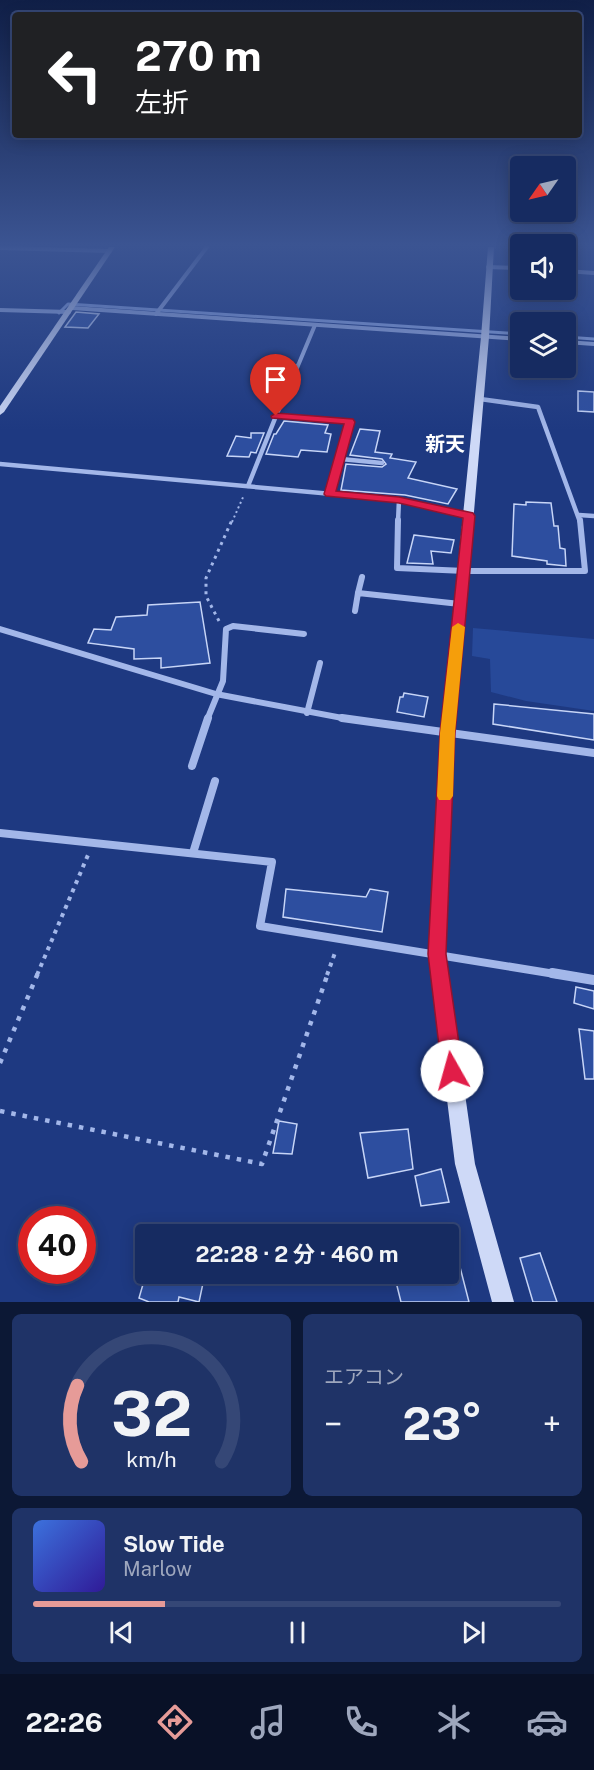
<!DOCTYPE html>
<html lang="ja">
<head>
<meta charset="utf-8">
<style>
	:root { --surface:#162b61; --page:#1f3367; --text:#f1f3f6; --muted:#9ea7bd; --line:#354776; --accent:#e69b98 }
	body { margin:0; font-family:"Public Sans","Noto Sans JP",sans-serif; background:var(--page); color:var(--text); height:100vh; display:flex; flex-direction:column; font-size:22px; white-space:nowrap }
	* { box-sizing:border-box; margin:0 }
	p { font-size:20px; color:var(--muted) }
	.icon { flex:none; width:33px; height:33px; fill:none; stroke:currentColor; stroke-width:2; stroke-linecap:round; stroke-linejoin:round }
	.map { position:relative; height:1302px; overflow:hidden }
	.side { display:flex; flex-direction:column; gap:12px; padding:12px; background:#0c1835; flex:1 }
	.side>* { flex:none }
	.top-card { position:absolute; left:12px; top:12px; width:570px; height:126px; border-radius:6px; box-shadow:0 3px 15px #0003,0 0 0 2px var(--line); background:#202124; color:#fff; overflow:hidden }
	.needle { width:39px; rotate:236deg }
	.tools { position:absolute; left:510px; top:156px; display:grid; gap:12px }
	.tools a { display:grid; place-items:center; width:66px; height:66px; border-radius:6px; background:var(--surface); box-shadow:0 3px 15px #0003,0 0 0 2px var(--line); font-size:30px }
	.speed { position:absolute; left:18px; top:1206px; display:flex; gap:12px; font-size:30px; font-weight:700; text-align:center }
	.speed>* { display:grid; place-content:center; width:78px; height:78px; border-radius:50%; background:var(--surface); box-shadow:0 3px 15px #0003,0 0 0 2px var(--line); line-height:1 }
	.speed .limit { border:9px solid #d22; background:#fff; color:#111 }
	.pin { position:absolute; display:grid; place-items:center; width:51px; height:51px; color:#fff; margin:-62px -26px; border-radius:50% 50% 50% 0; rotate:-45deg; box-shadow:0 0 6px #0007 }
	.pin .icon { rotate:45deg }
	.me { position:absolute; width:66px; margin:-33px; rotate:353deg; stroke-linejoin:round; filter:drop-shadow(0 0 4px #0008) }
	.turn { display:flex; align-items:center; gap:21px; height:126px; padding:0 24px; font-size:27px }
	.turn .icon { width:78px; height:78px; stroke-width:2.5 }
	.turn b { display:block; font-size:42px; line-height:51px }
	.big { font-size:45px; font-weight:700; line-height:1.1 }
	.side .widget { flex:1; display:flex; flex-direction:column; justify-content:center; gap:9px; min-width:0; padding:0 21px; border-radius:9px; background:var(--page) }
	.side .dial { align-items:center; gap:0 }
	.dial svg { height:156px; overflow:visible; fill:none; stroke:var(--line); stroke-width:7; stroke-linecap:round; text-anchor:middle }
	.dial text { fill:var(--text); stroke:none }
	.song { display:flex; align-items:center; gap:18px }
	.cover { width:72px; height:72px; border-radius:9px; background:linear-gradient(135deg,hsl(220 70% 55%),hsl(250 70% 35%)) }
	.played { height:6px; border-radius:3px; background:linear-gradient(90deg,var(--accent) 25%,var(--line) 25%) }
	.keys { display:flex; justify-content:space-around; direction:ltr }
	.heat { display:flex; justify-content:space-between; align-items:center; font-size:33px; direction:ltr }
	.side .tiles { flex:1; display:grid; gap:12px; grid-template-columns:1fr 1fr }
	.widget:last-child { grid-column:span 2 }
	.trip { position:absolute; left:135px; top:1224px; width:324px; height:60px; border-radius:6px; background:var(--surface); box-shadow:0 3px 15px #0003,0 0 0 2px var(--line); font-weight:700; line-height:60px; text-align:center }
	.menu { display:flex; height:96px; justify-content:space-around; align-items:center; background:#091127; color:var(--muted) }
	.menu .icon { width:42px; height:42px }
	.menu .selected { color:var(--accent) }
	.menu b { font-size:27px; color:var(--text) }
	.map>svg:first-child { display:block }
</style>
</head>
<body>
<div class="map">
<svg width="594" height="1302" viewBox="0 0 594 1302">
	<rect width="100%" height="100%" fill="#1e3981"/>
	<polygon fill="#274999" points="473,628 594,639 594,711 526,701 491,692 490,659 472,656"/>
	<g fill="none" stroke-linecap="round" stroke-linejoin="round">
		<g stroke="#96b0eb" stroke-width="3">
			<polyline points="59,313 68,304 520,334"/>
			<polyline points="566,337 594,339"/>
		</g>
	</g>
	<g fill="#2d4e9f" stroke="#c7d5f7" stroke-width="1.5">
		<polygon points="76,312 99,314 88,328 65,327"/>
		<polygon points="578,391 594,392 594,412 578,411"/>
		<polygon points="284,421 328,425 325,433 331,434 327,452 301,450 298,457 266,454 274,434 276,434"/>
		<polygon points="360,429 380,431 375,452 392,454 390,458 416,462 408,478 457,489 448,504 405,495 341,490 346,464 382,467 386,464 382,459 350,455"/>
		<polygon points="251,433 264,433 256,453 251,452 249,457 227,456 236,436 251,438"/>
		<polygon points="526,502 551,503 554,526 558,526 560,548 565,549 566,566 547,564 547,561 512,556 514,504 526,505"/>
		<polygon points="414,535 454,540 451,553 431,551 433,564 407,563"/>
		<polygon points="200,602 210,663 161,668 161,658 134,659 134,649 88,643 94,629 111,630 116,617 147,615 148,605"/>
		<polygon points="404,693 428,697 424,717 397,712 400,697 403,697"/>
		<polygon points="494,704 594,714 594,740 493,724"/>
		<polygon points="286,889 366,897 370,889 388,892 382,932 283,917"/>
		<polygon points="576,987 594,991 594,1009 574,1003"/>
		<polygon points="579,1029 594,1031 594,1079 585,1079"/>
		<polygon points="279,1121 297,1124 292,1154 273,1153"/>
		<polygon points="408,1129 413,1169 368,1178 360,1133"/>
		<polygon points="441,1169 449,1202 421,1206 415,1176"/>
		<polygon points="448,1240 453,1240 469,1302 401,1302 394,1274 448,1274"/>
		<polygon points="540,1253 557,1302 533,1302 520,1258"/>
		<polygon points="146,1274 205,1274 199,1302 179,1297 178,1302 149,1302 139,1298"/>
	</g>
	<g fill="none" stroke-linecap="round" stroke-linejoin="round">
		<polyline stroke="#a3b7e9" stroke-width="2" stroke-dasharray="2 3" stroke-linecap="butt" points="232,522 244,495"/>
		<polyline stroke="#a3b7e9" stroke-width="3" stroke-dasharray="3 4.5" stroke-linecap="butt" points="219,621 206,596 206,578 232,520"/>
		<g stroke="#a3b7e9" stroke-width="4" stroke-dasharray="4 5" stroke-linecap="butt">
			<polyline points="37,975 88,855"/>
			<polyline points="327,975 336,950"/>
		</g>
		<g stroke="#a3b7e9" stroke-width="4.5" stroke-dasharray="4.5 7" stroke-linecap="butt">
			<polyline points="0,1063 38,973"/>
			<polyline points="0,1111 262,1164 328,973"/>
		</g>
		<g stroke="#a3b7e9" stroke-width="4">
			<polyline points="0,248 110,251"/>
			<polyline points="488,267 520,268"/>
			<polyline points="566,271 594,273"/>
			<polyline points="72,308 520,339"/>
			<polyline points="0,310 69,312"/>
			<polyline points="156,314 207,247"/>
			<polyline points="566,342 594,344"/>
			<polyline points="297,368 315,325"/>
		</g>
		<g stroke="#a3b7e9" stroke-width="4.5">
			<polyline points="480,399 538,407 580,522"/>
			<polyline points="276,416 297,366"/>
			<polyline points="341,459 382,463"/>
			<polyline points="0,464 399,500 398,522"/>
			<polyline points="248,486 276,416 350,422 330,494"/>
			<polyline points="399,500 469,516"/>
			<polyline points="579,515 594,516"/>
		</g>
		<g stroke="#a3b7e9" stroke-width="6">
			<polyline points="398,520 397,568 465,571 585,571 580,520"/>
			<polyline points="358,593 362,577"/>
			<polyline points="355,611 358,593 460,604"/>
			<polyline points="0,629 216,694 353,720"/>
			<polyline points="307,713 320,663"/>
			<polyline points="207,720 223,681 226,629 233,626 304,634"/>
		</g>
		<g stroke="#a3b7e9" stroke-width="8">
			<polyline points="342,718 594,753"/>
			<polyline points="192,766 208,718"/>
			<polyline points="0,833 272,862 260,926 561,975"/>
			<polyline points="193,853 215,781"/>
		</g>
		<polyline stroke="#a3b7e9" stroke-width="10" points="552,973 594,980"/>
		<g fill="#ced9f7" fill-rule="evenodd">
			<polygon points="109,247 115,247 4,412 0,415 0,406"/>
			<polygon points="488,247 494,247 489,337 455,733 445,954 475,1164 514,1302 492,1302 455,1164 429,954 441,733 481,337"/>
		</g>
	</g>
	<linearGradient id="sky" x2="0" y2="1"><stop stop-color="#101f47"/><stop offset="0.57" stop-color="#3b5492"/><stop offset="1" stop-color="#3b5492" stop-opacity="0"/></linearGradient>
	<rect width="594" height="430" fill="url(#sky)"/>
	<polygon fill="#e11d48" stroke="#92132f" stroke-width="1.5" points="276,413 353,419 355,422 336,491 399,497 473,513 475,516 455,733 446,954 463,1071 460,1078 452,1081 445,1078 442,1071 428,954 440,733 463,518 399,503 326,496 324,494 344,424 272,418 271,416"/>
	<polygon fill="#f59e0b" points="458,623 465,627 455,733 453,796 450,800 439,800 437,796 440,733 452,627"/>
	<g text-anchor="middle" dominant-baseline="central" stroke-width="6" stroke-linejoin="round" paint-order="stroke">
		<g font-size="20" font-weight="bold" fill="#fff" stroke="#1e3981">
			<text x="445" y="444">新天</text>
		</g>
	</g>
</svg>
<div class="tools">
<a><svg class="needle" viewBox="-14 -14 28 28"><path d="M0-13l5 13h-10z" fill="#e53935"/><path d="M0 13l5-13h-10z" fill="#9ea7bd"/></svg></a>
<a><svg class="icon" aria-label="sound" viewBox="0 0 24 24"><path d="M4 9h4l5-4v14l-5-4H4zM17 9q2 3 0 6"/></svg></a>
<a><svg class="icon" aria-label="layers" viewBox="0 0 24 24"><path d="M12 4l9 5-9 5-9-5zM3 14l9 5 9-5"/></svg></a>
</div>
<div class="speed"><div class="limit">40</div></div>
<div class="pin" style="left:276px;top:416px;background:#d93025"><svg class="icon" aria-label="arrive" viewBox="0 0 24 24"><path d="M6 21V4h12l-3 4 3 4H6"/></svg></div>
<svg class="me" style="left:452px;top:1071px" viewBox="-20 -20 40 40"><circle r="19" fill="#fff"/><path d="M0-13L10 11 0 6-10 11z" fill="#e11d48"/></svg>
<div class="trip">22:28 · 2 分 · 460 m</div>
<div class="top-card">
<div class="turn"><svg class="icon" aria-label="left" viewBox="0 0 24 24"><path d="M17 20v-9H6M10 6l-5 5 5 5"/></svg><div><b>270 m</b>左折</div></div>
</div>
</div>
<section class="side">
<div class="tiles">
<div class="widget dial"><svg viewBox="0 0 100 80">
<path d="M14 69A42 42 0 1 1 86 69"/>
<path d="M14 69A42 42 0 0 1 12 30" stroke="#e69b98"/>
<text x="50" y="56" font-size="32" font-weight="700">32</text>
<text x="50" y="72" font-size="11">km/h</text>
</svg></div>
<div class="widget"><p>エアコン</p>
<div class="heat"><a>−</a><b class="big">23°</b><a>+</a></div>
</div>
<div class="widget">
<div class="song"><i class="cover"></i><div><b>Slow Tide</b><p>Marlow</p></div></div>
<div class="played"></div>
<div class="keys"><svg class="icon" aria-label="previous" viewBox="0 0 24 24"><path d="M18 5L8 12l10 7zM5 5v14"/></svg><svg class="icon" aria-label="pause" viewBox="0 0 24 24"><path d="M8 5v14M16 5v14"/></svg><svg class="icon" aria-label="next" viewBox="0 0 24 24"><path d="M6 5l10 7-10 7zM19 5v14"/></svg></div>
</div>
</div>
</section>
<nav class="menu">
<b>22:26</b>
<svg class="icon selected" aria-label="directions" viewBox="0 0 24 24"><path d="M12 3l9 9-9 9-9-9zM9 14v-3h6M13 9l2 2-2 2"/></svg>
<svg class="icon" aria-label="music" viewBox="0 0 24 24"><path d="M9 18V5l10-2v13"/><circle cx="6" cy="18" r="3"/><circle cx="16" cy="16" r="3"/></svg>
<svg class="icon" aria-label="phone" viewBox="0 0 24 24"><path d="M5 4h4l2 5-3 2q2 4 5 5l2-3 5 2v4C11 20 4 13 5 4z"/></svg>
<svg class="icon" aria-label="climate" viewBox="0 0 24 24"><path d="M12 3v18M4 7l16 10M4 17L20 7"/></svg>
<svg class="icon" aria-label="car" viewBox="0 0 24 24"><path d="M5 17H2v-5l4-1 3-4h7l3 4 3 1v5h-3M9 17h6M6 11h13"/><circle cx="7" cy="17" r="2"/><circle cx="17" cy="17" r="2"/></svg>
</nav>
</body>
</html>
